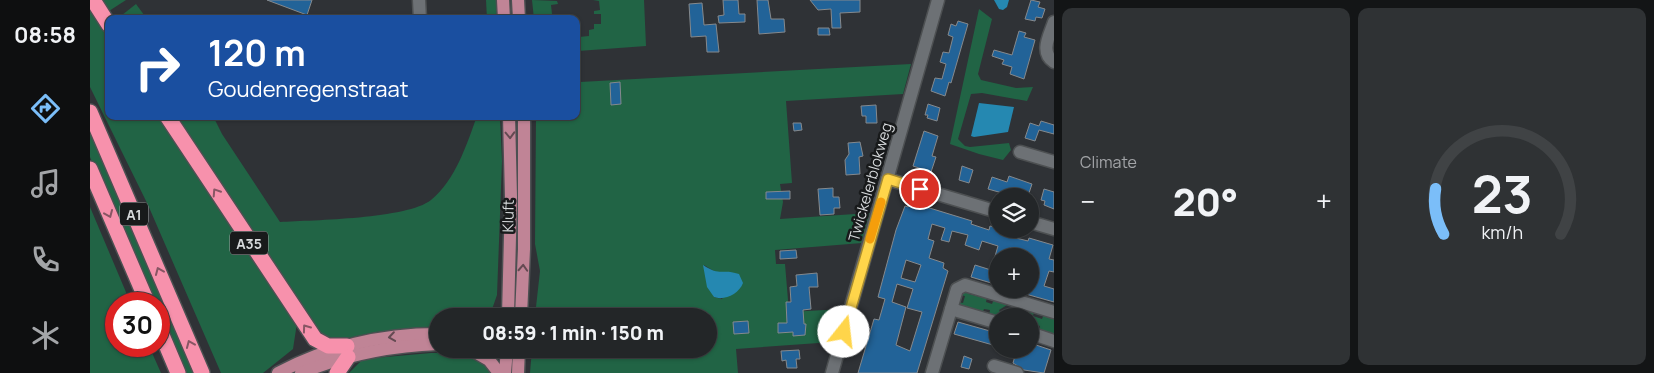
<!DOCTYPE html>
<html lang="en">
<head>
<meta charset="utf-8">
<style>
	:root { --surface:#232628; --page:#2f3234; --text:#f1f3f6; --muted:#a3a5a8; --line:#404345; --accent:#7bbef9 }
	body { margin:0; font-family:Manrope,sans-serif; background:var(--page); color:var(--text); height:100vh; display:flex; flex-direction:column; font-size:19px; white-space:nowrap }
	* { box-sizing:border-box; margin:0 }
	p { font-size:16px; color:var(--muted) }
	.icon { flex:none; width:28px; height:28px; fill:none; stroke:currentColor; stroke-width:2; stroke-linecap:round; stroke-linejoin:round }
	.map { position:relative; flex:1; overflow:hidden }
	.panel { display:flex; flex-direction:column; gap:8px; padding:8px; background:#131516; width:600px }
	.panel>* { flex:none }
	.hud { position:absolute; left:15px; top:15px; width:475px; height:105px; border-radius:10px; box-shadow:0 1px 4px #0004,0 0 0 1px var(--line); background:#1a4fa0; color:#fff; overflow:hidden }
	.fabs { position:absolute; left:899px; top:188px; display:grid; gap:10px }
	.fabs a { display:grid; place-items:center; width:50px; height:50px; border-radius:50%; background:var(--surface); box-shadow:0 1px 4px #0004,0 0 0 1px var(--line); font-size:25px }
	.speed { position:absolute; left:15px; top:292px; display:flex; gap:10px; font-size:25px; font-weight:700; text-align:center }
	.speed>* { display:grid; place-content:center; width:65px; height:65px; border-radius:50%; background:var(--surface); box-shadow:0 1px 4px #0004,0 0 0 1px var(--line); line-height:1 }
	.speed .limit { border:8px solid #d22; background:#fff; color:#111 }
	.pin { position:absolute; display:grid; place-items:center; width:42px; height:42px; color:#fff; margin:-21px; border:2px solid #fff; border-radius:50%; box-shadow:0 1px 5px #0007 }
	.me { position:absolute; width:55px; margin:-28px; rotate:16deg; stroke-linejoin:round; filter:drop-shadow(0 0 4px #0008) }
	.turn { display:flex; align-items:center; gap:18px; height:105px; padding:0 20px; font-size:22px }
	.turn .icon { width:65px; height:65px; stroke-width:2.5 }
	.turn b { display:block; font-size:35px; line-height:42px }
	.big { font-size:38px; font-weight:800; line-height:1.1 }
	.panel .tile { flex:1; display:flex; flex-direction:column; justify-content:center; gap:8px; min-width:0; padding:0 18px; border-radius:10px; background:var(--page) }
	.panel .dial { align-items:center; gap:0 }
	.dial svg { height:130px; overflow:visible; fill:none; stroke:var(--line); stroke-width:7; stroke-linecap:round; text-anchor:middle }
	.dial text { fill:var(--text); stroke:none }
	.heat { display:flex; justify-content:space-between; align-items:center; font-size:28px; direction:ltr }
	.panel .tiles { flex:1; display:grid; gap:8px; grid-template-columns:repeat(2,1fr) }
	.trip { position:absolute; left:339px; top:308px; width:288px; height:50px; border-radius:25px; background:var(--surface); box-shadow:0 1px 4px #0004,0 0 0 1px var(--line); font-weight:800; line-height:50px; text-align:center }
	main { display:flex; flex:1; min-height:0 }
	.menu { display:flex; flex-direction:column; width:90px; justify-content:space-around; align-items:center; background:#0e0f10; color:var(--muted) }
	.menu .icon { width:35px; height:35px }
	.menu .active { color:var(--accent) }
	.menu b { font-size:22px; color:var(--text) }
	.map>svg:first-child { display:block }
</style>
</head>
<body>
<main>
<nav class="menu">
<b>08:58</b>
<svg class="icon active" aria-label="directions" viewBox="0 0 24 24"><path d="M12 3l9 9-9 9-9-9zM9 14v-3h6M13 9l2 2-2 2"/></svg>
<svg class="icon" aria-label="music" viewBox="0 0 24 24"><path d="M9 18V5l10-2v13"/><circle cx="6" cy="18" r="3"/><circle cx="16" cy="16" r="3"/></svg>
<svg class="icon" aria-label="phone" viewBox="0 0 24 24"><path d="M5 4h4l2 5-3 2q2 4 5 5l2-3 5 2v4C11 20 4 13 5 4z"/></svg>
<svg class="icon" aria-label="climate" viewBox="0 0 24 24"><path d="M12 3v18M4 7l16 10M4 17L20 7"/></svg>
</nav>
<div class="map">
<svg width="964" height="373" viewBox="0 0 964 373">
	<rect width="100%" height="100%" fill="#2f3236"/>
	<g fill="#216445" fill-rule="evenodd">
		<polygon points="11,0 36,0 19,11"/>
		<polygon points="396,0 406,0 407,19 397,19"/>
		<polygon points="442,0 467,1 468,4 461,5 462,14 468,14 469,18 444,19"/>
		<path d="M503 0H554L556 46 488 51 490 82 821 64 813 94 696 101 702 183 690 184 693 202 690 219 780 213 772 243 685 250 686 264H695L699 312 753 309 743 342 646 349 648 373H440L442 349H618V316H445L450 271 445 244 446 116H486V31L488 30 489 37 499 36V30L504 29V24H511V14H504V11L510 10 509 1ZM614 265 627 273H644L632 299 624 297Z"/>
		<polygon points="46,4 57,19 27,19"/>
		<polygon points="0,5 19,35 19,116 72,116 207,323 203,349 173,373 131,373 58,205 0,87"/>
		<polygon points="889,9 902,19 888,74 891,80 926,88 943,87 937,101 892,93 881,94 868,139 875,146 880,147 919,143 921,150 913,160 889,154 860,144"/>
		<path d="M87 116H123L132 134 190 222C224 220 317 219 341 200 365 181 377 144 387 116H410L412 161 407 295 400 315 348 316 347 326 286 332 253 339 239 340 228 332Z"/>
		<polygon points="0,131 105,373 91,373 69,319 69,304 62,304 0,157"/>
		<polygon points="0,207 41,304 26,304 26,346 59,346 71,373 0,373"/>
		<polygon points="877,289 879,294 890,297 894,294 897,297 896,302 902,304 904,299 908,298 910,303 917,305 909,310 912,316 902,318 899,316 900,310 894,309 892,314 888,314 886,310 876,307 871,309 867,302 873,303 875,296 870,295"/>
		<polygon points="934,308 944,311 943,316 952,319 954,314 957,314 960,318 964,319 964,334 956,331 952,333 949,331 950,326 941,323 940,325 940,316"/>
		<polygon points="341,353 377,353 388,356 404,373 259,373 273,359"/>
	</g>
	<g fill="#2588b1">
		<polygon points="904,0 919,0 917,7 913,10 909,9"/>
		<polygon points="889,103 924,107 918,132 884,137 881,136"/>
		<path d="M613 265C631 277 632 268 649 274L653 283C649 294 634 301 624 297L617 287Z"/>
	</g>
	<g fill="#226398" stroke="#85898d" fill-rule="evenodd">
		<polygon points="177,0 222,0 217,15"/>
		<polygon points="633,0 648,0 649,14 655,14 655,22 629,23 628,16 634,15"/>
		<polygon points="667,0 678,0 681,19 694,19 695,32 669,34"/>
		<polygon points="720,0 770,0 770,12 750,13 751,28 742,28 741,9 728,10"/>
		<polygon points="941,0 950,2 948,7 955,9 952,18 946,17 945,21 935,19"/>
		<polygon points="612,3 614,25 626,24 629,52 617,52 616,36 601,37 599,4"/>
		<polygon points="868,21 878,24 861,83 859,82 855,96 841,91 845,78 852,79 856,64 850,62 853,52 859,53 863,37 858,35 861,24 866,26"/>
		<polygon points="728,28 739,28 740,35 728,35"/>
		<polygon points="929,31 936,33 934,37 945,40 934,79 920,74 922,67 912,64 914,60 902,56 904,50 922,55"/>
		<polygon points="530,82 531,104 521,105 520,83"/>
		<polygon points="838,104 850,108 847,121 837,118 838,115 835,115"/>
		<polygon points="786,105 787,123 776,123 776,116 772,116 771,106"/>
		<polygon points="951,121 964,125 964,134 949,130 945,141 935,138 940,123 949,126"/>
		<polygon points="703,123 711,123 712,130 704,131"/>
		<polygon points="834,131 848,136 842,156 846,157 841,172 823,166"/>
		<polygon points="770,142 773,156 769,157 770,174 756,175 755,160 759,154 758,143"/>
		<polygon points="872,166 883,170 879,183 869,180"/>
		<polygon points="919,176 942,184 938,196 923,196 898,189 902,177 917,182"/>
		<polygon points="743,188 743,197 749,197 750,208 744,208 744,214 730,215 728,189"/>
		<polygon points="954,189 964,192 964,209 954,205 955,201 951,200"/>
		<polygon points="700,191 700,199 676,199 676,192"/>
		<path d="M820 202 882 221 881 224 899 230 900 226 927 234 926 238 938 241 939 238 963 245 959 259 964 260V272L959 271 954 286 964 289V302L925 291V289H940V256H934L936 252 920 248 917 256H908V285L881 277 885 265 901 270 908 246 892 241 889 250 875 245 878 235 862 231 859 242 851 240 855 228 842 224 838 239 844 241 839 258 854 263 853 268 858 271 827 373H768L784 319 789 320 795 299 788 297 806 230 815 206 818 207ZM816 260 831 265 825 282 811 278ZM807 284 823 289 817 308 832 312 820 351 806 345 816 307 802 302Z"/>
		<polygon points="706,250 707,258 690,259 690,251"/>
		<polygon points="727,273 728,287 719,287 721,309 713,310 714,324 716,324 715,335 703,336 703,332 688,333 688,323 697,323 696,302 701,302 700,287 707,286 706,275"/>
		<polygon points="658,321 659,333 644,334 643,322"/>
		<polygon points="868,322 907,333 903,345 864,334"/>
		<polygon points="940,343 961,350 954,373 934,370 923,363 927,349 940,349"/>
		<polygon points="709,350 710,359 706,359 707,368 697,368 696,360 692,361 691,351"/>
		<polygon points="874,356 882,359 879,369 871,367"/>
	</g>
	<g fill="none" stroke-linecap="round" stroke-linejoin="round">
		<defs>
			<g id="minor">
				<polyline points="329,0 330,19"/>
				<path d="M964 22C960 35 949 52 964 62"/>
				<polyline points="930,152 964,162"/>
				<polyline points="797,179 908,212"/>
				<polyline points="940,222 964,229"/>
				<polyline points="861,309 908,323"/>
				<polyline points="940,333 964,341"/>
				<polyline points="904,366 927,373"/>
				<polyline points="742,373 848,0"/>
				<polyline points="842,373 867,289 875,285 964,312"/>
			</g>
			<g id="major">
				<polyline points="413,0 414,19"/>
				<polyline points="428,0 429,19"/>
				<polyline points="418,316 421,197 419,116"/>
				<polyline points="431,316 434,249 434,116"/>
				<polyline points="380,349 399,360 409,373"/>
				<path d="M188 373C237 347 292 334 348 334"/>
				<path d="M211 373C254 355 300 346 348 344"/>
				<polyline points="415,373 417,349"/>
				<polyline points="428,373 429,349"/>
			</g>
			<g id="highway">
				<polyline points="3,0 19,25"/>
				<polyline points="0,112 112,373"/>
				<polyline points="77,116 225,339 238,346 257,346"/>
				<polyline points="0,169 58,304"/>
				<polyline points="69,328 88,373"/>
				<polyline points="247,373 258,357"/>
			</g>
		</defs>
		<use href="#minor" stroke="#4d5052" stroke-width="15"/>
		<use href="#major" stroke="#4d5052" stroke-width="15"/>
		<use href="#highway" stroke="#4d5052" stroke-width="18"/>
		<use href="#minor" stroke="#6d7175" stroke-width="12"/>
		<use href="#major" stroke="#c08496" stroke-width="12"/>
		<use href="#highway" stroke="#f791ac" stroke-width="15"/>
	</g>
	<defs><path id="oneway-chevron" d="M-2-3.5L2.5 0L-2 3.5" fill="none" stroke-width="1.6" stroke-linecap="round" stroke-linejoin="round" transform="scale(1.25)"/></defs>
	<g stroke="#644a52">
		<use href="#oneway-chevron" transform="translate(420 135) rotate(88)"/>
		<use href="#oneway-chevron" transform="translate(433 268) rotate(-87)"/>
		<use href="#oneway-chevron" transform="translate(302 337) rotate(172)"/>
	</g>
	<g stroke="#885664">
		<use href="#oneway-chevron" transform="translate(126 192) rotate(-123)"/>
		<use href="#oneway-chevron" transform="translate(19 214) rotate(67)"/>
		<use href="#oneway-chevron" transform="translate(69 271) rotate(-113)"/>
		<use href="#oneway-chevron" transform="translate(216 328) rotate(-126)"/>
		<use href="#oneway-chevron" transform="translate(100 344) rotate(-113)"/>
	</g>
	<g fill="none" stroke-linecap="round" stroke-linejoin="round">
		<defs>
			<polyline id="route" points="754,332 798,179 830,189"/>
		</defs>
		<use href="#route" stroke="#a68a30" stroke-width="12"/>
		<use href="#route" stroke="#ffd54a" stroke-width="9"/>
		<polyline stroke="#f59e0b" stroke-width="9" points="780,239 791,202"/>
	</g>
	<g text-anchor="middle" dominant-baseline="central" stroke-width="5" stroke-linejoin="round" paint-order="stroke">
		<g fill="#181a1b" stroke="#9ea0a2" stroke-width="1">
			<rect x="30" y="202.5" width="28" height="23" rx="4"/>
			<rect x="140" y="231.5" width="38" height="23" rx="4"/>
		</g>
		<g font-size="14" font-weight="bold" fill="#d7dadc">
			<text x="44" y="214">A1</text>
			<text x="159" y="243">A35</text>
		</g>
		<g font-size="15" fill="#d7dadc" stroke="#181a1b">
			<text transform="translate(780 182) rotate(-74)">Twickelerblokweg</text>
			<text transform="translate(418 216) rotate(-89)">Kluft</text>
		</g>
	</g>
</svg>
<div class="fabs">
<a><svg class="icon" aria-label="layers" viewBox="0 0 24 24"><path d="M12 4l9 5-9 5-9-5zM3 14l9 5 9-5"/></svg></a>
<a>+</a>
<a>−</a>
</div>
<div class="speed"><div class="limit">30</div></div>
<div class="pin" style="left:830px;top:189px;background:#d93025"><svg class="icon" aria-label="arrive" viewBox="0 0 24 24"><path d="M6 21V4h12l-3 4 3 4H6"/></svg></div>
<svg class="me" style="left:754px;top:332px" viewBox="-20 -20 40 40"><circle r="19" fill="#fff"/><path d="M0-13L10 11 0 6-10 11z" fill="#ffd54a"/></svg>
<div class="trip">08:59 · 1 min · 150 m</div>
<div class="hud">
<div class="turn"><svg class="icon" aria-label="right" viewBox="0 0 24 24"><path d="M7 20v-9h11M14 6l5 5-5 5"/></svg><div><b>120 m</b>Goudenregenstraat</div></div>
</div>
</div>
<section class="panel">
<div class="tiles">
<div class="tile"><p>Climate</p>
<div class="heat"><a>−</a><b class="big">20°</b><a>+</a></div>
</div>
<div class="tile dial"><svg viewBox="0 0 100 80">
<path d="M14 69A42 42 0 1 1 86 69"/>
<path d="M14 69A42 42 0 0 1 9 41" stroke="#7bbef9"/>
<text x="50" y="56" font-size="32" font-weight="700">23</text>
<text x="50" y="72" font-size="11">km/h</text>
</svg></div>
</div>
</section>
</main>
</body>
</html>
